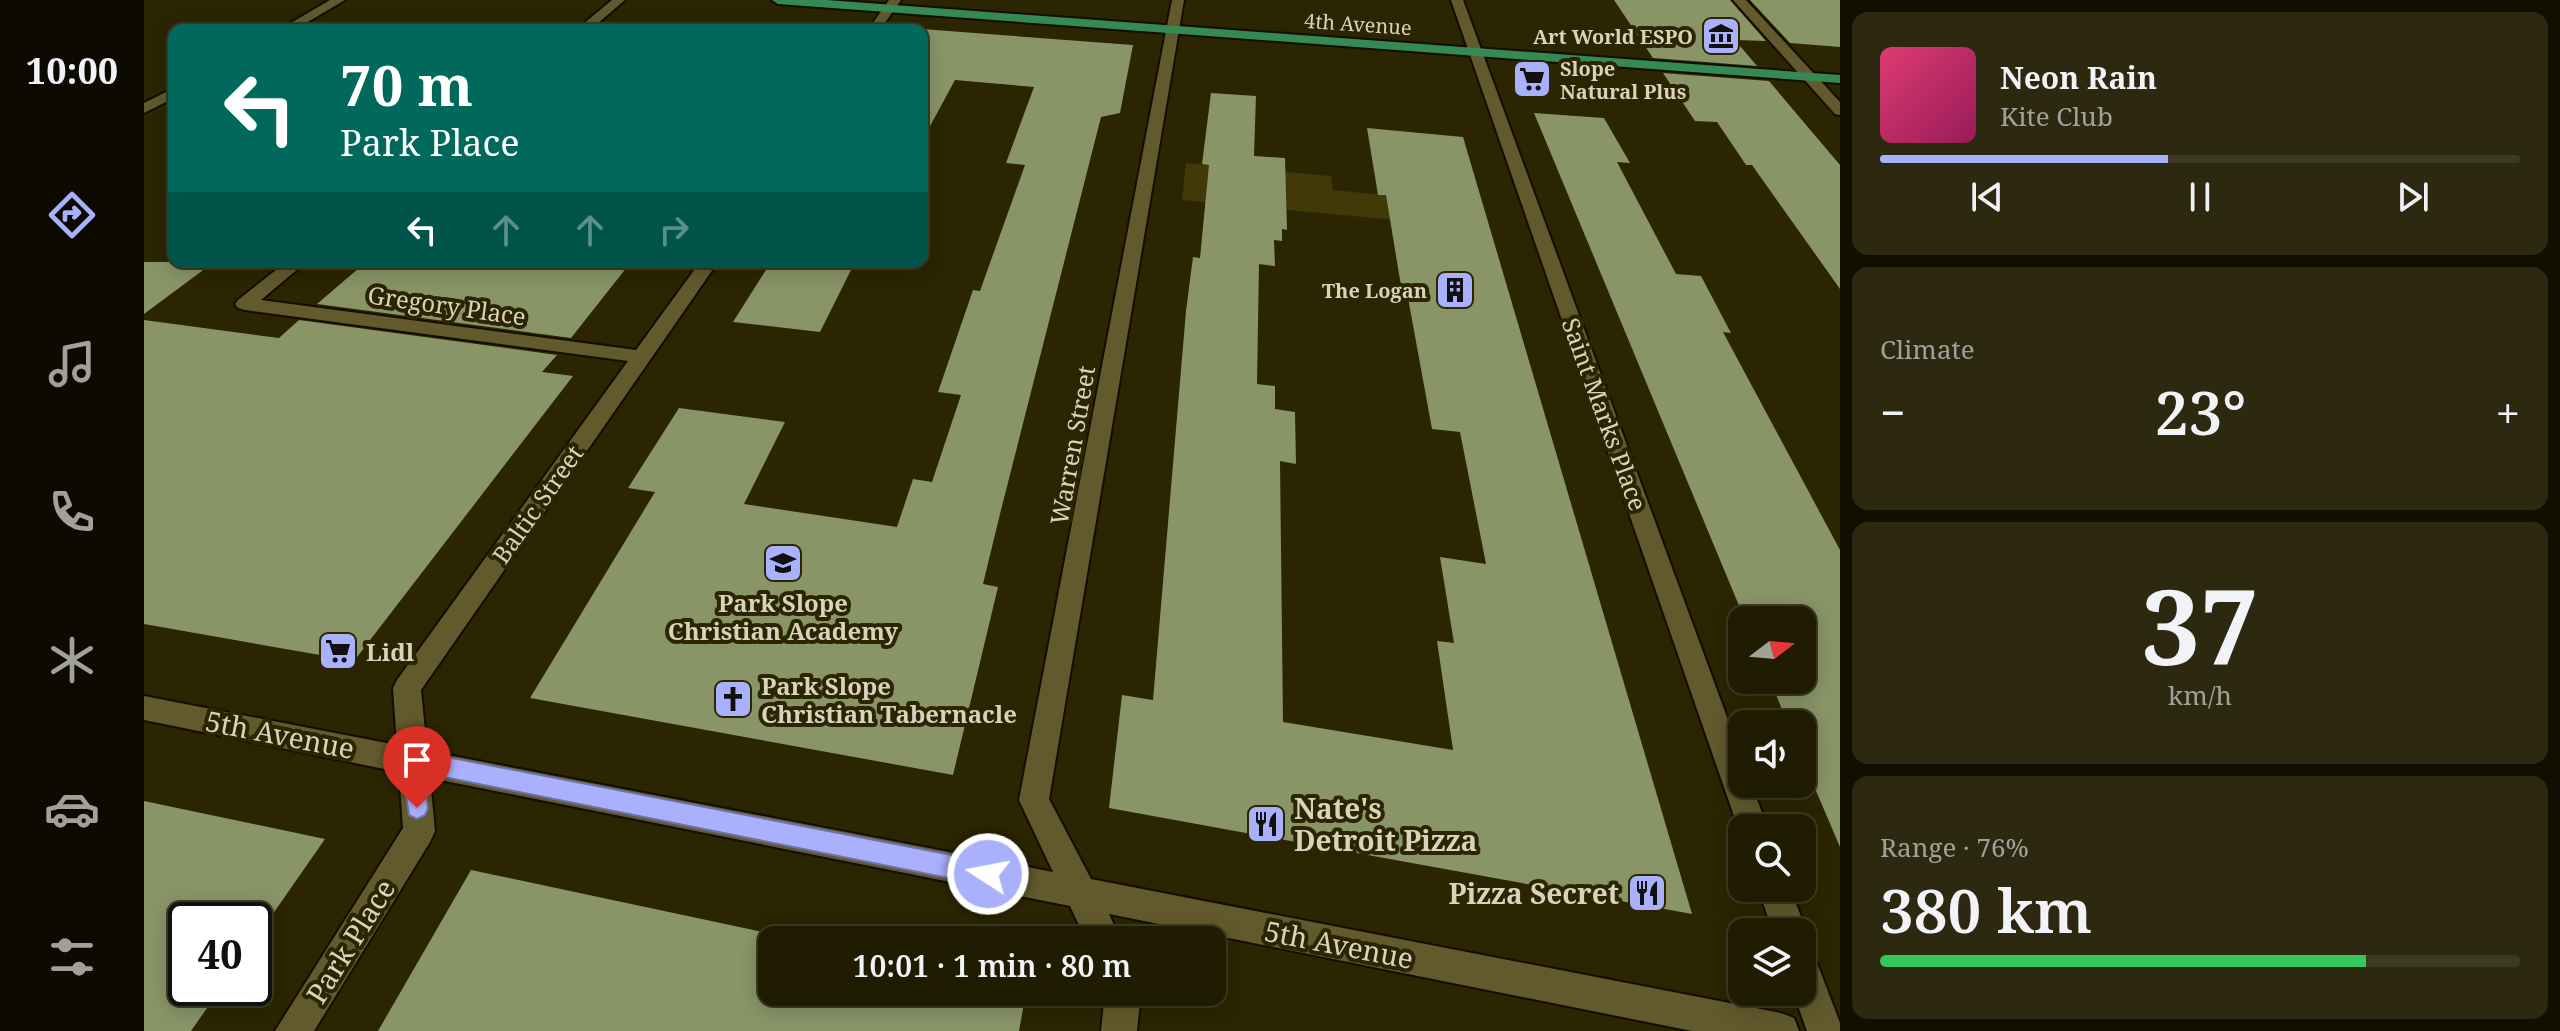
<!DOCTYPE html>
<html lang="en">
<head>
<meta charset="utf-8">
<style>
	:root { --surface:#201c02; --page:#2d2911; --text:#f1f3f6; --muted:#a2a199; --line:#3d3a24; --accent:#a9b0fc }
	body { margin:0; font-family:"Noto Serif",serif; background:var(--page); color:var(--text); height:100vh; display:flex; flex-direction:column; font-size:30px; white-space:nowrap }
	* { box-sizing:border-box; margin:0 }
	p { font-size:26px; color:var(--muted) }
	.icon { flex:none; width:44px; height:44px; fill:none; stroke:currentColor; stroke-width:2; stroke-linecap:round; stroke-linejoin:round }
	.map { position:relative; flex:1; overflow:hidden }
	.panel { display:flex; flex-direction:column; gap:12px; padding:12px; background:#120f01; width:720px }
	.panel>* { flex:none }
	.banner { position:absolute; left:24px; top:24px; width:760px; height:244px; border-radius:16px; box-shadow:0 4px 20px #0003,0 0 0 2px var(--line); background:#00695c; color:#fff; overflow:hidden }
	.needle { width:52px; rotate:74deg }
	.controls { position:absolute; left:1584px; top:606px; display:grid; gap:16px }
	.controls a { display:grid; place-items:center; width:88px; height:88px; border-radius:16px; background:var(--surface); box-shadow:0 4px 20px #0003,0 0 0 2px var(--line); font-size:40px }
	.speed { position:absolute; left:24px; top:902px; display:flex; gap:16px; font-size:40px; font-weight:700; text-align:center }
	.speed>* { display:grid; place-content:center; width:104px; height:104px; border-radius:50%; background:var(--surface); box-shadow:0 4px 20px #0003,0 0 0 2px var(--line); line-height:1 }
	.speed .limit { border:4px solid #111; border-radius:12px; background:#fff; color:#111 }
	.pin { position:absolute; display:grid; place-items:center; width:68px; height:68px; color:#fff; margin:-82px -34px; border-radius:50% 50% 50% 0; rotate:-45deg; box-shadow:0 0 8px #0007 }
	.pin .icon { rotate:45deg }
	.me { position:absolute; width:88px; margin:-44px; rotate:281deg; stroke-linejoin:round; filter:drop-shadow(0 0 6px #0008) }
	.turn { display:flex; align-items:center; gap:28px; height:168px; padding:0 40px; font-size:36px }
	.turn .icon { width:104px; height:104px; stroke-width:2.5 }
	.turn b { display:block; font-size:56px; line-height:68px }
	.lanes { display:flex; align-items:center; height:76px; padding:0 40px; background:#0003; justify-content:center; gap:40px; direction:ltr }
	.lanes .off { opacity:.35 }
	.big { font-size:60px; font-weight:600; line-height:1.1 }
	.panel .widget { flex:1; display:flex; flex-direction:column; justify-content:center; gap:12px; min-width:0; padding:0 28px; border-radius:16px; background:var(--page) }
	.panel .dial { align-items:center; gap:0 }
	.dial b { font-size:104px; line-height:1 }
	.song { display:flex; align-items:center; gap:24px }
	.cover { width:96px; height:96px; border-radius:12px; background:linear-gradient(135deg,hsl(340 70% 55%),hsl(330 70% 35%)) }
	.played { height:8px; border-radius:4px; background:linear-gradient(90deg,var(--accent) 45%,var(--line) 45%) }
	.keys { display:flex; justify-content:space-around; direction:ltr }
	.heat { display:flex; justify-content:space-between; align-items:center; font-size:44px; direction:ltr }
	.charge { height:12px; border-radius:6px; background:linear-gradient(90deg,#34c759 76%,var(--line) 0) }
	.trip { position:absolute; left:614px; top:926px; width:468px; height:80px; border-radius:16px; background:var(--surface); box-shadow:0 4px 20px #0003,0 0 0 2px var(--line); font-weight:600; line-height:80px; text-align:center }
	main { display:flex; flex:1; min-height:0 }
	.tab-bar { display:flex; flex-direction:column; width:144px; justify-content:space-around; align-items:center; background:#0d0b01; color:var(--muted) }
	.tab-bar .icon { width:56px; height:56px }
	.tab-bar .on { color:var(--accent) }
	.tab-bar b { font-size:36px; color:var(--text) }
	.map>svg:first-child { display:block }
</style>
</head>
<body>
<main>
<nav class="tab-bar">
<b>10:00</b>
<svg class="icon on" aria-label="directions" viewBox="0 0 24 24"><path d="M12 3l9 9-9 9-9-9zM9 14v-3h6M13 9l2 2-2 2"/></svg>
<svg class="icon" aria-label="music" viewBox="0 0 24 24"><path d="M9 18V5l10-2v13"/><circle cx="6" cy="18" r="3"/><circle cx="16" cy="16" r="3"/></svg>
<svg class="icon" aria-label="phone" viewBox="0 0 24 24"><path d="M5 4h4l2 5-3 2q2 4 5 5l2-3 5 2v4C11 20 4 13 5 4z"/></svg>
<svg class="icon" aria-label="climate" viewBox="0 0 24 24"><path d="M12 3v18M4 7l16 10M4 17L20 7"/></svg>
<svg class="icon" aria-label="car" viewBox="0 0 24 24"><path d="M5 17H2v-5l4-1 3-4h7l3 4 3 1v5h-3M9 17h6M6 11h13"/><circle cx="7" cy="17" r="2"/><circle cx="17" cy="17" r="2"/></svg>
<svg class="icon" aria-label="filters" viewBox="0 0 24 24"><path d="M4 7h16M4 17h16"/><circle cx="9" cy="7" r="2"/><circle cx="15" cy="17" r="2"/></svg>
</nav>
<div class="map">
<svg width="1696" height="1031" viewBox="0 0 1696 1031">
	<rect width="100%" height="100%" fill="#2b2502"/>
	<polygon fill="#413906" points="1042,163 1187,176 1189,190 1339,205 1346,229 1038,200"/>
	<g fill="#899467">
		<polygon points="1470,0 1586,0 1622,41 1591,40 1613,66 1509,58"/>
		<polygon points="1606,0 1696,0 1696,47 1646,43"/>
		<polygon points="778,29 989,45 976,113 957,117 856,514 839,584 854,587 809,775 386,698 511,492 484,488 535,408 641,422 600,504 753,527 769,479 788,482 817,395 794,392 829,290 836,291 881,165 862,163 890,87 811,80 778,141"/>
		<polygon points="1519,73 1625,81 1696,165 1696,289 1608,165 1602,165 1573,122 1551,121"/>
		<polygon points="1067,93 1112,96 1110,156 1141,158 1143,230 1138,229 1138,241 1130,240 1131,266 1115,264 1113,384 1131,386 1131,409 1151,412 1152,464 1136,461 1139,722 1309,750 1293,641 1310,643 1296,557 1342,564 1316,432 1288,429 1264,298 1259,298 1242,195 1234,195 1223,128 1319,137 1548,914 965,808 978,695 1009,700 1042,311 1049,257 1056,258 1061,206 1065,165 1058,164"/>
		<polygon points="1390,113 1460,118 1486,163 1473,162 1532,274 1557,276 1587,333 1579,332 1696,550 1696,847 1658,758 1658,724 1644,724 1626,680 1658,680 1658,620 1601,620"/>
		<polygon points="0,262 70,262 0,314"/>
		<polygon points="222,262 487,262 427,338 173,304"/>
		<polygon points="627,262 711,262 676,332 589,322"/>
		<polygon points="0,320 135,338 155,320 413,355 398,372 429,376 210,661 0,624"/>
		<polygon points="0,801 181,839 110,941 110,920 42,920 42,988 77,988 47,1031 0,1031"/>
		<polygon points="327,870 656,940 628,940 628,992 882,992 875,1031 234,1031"/>
	</g>
	<g fill="none" stroke-linecap="round" stroke-linejoin="round">
		<defs>
			<g id="minor">
				<polygon points="186,0 201,0 150,30 135,30"/>
				<polygon points="468,0 481,0 446,30 432,30"/>
				<polygon points="745,0 757,0 736,30 724,30"/>
				<polygon points="1028,0 1040,0 905,799 947,879 1637,1013 1650,1018 1655,1031 1548,1031 965,914 977,940 942,940 926,906 286,778 291,831 286,842 170,1031 131,1031 259,828 255,772 0,720 0,696 253,745 249,688 253,680 484,361 101,310 94,308 91,304 94,300 142,262 162,262 117,300 492,350 556,262 574,262 277,690 283,751 909,872 875,800"/>
				<polygon points="1307,0 1319,0 1598,758 1598,784 1607,784 1624,828 1598,828 1598,839"/>
				<polygon points="1589,0 1602,0 1696,102 1696,115 1691,114"/>
				<polygon points="30,88 30,98 0,113 0,103"/>
				<polygon points="1614,888 1646,888 1663,932 1658,944 1658,932 1629,932"/>
				<polygon points="1658,950 1670,955 1696,1023 1696,1031 1663,1031 1649,992 1658,992"/>
				<polygon points="961,992 997,992 993,1031 957,1031"/>
			</g>
			<polygon id="major" points="628,0 683,0 1696,75 1696,83 634,4"/>
		</defs>
		<use href="#minor" stroke="#120e00" stroke-width="4"/>
		<use href="#major" stroke="#120e00" stroke-width="4"/>
		<use href="#minor" fill="#625a2d" fill-rule="evenodd"/>
		<use href="#major" fill="#368954" fill-rule="evenodd"/>
	</g>
	<polygon fill="#a9b0fc" stroke="#6e72a4" stroke-width="2" points="267,750 844,862 852,865 856,874 852,882 844,886 280,773 284,808 281,815 273,819 265,815 256,760 259,753"/>
	<defs>
		<symbol id="museum-square" viewBox="-11 -11 22 22"><rect x="-9" y="-9" width="18" height="18" rx="4" fill="#a9b0fc" stroke="#2b2502"/><path d="M0-6L6-3V-2H-6V-3ZM-5-1h2V3h-2ZM-1-1h2V3h-2ZM3-1h2V3H3ZM-6 4H6V6H-6Z" fill="#111"/></symbol>
		<symbol id="supermarket-square" viewBox="-11 -11 22 22"><rect x="-9" y="-9" width="18" height="18" rx="4" fill="#a9b0fc" stroke="#2b2502"/><path d="M-6-5.5h2.5l.6 2H6L4.5 2H-2.5L-4.4-4H-6ZM-1.5 3.2a1.3 1.3 0 1 0 .1 0ZM3 3.2a1.3 1.3 0 1 0 .1 0Z" fill="#111"/></symbol>
		<symbol id="building-square" viewBox="-11 -11 22 22"><rect x="-9" y="-9" width="18" height="18" rx="4" fill="#a9b0fc" stroke="#2b2502"/><path d="M-4-6H4V6H1V3H-1V6H-4ZM-2.5-4.3h1.7v1.8h-1.7ZM.8-4.3h1.7v1.8H.8ZM-2.5-1h1.7V.8h-1.7ZM.8-1h1.7V.8H.8Z" fill="#111"/></symbol>
		<symbol id="school-square" viewBox="-11 -11 22 22"><rect x="-9" y="-9" width="18" height="18" rx="4" fill="#a9b0fc" stroke="#2b2502"/><path d="M0-5L7-2L0 1L-7-2ZM-4 1L0 2.5L4 1V4Q0 6-4 4Z" fill="#111"/></symbol>
		<symbol id="church-square" viewBox="-11 -11 22 22"><rect x="-9" y="-9" width="18" height="18" rx="4" fill="#a9b0fc" stroke="#2b2502"/><path d="M-1.2-6h2.4v3.5h3.3v2.4h-3.3V6h-2.4V-.1h-3.3v-2.4h3.3Z" fill="#111"/></symbol>
		<symbol id="restaurant-square" viewBox="-11 -11 22 22"><rect x="-9" y="-9" width="18" height="18" rx="4" fill="#a9b0fc" stroke="#2b2502"/><path d="M-5-6h1v4h1v-4h1v4h1v-4h1v5L-1.5 .5V6h-2V.5L-5-1ZM5-6V6H3V1.5H1.5Q1.5-4 5-6Z" fill="#111"/></symbol>
	</defs>
	<g fill-rule="evenodd">
		<use href="#museum-square" x="1555" y="14" width="44" height="44"/>
		<use href="#supermarket-square" x="1366" y="57" width="44" height="44"/>
		<use href="#building-square" x="1289" y="268" width="44" height="44"/>
		<use href="#school-square" x="617" y="541" width="44" height="44"/>
		<use href="#supermarket-square" x="172" y="629" width="44" height="44"/>
		<use href="#church-square" x="567" y="677" width="44" height="44"/>
		<use href="#restaurant-square" x="1100" y="802" width="44" height="44"/>
		<use href="#restaurant-square" x="1481" y="871" width="44" height="44"/>
	</g>
	<g text-anchor="middle" dominant-baseline="central" stroke-width="8" stroke-linejoin="round" paint-order="stroke">
		<g font-size="20" fill="#d7d3bc" stroke="#2b2502">
			<text transform="translate(1214 24) rotate(4)">4th Avenue</text>
		</g>
		<g font-size="20" font-weight="bold" fill="#d7d3bc" stroke="#2b2502" text-anchor="end">
			<text x="1549" y="36">Art World ESPO</text>
			<text x="1416" y="68" text-anchor="start">Slope<tspan x="1416" dy="23">Natural Plus</tspan></text>
			<text x="1283" y="290">The Logan</text>
		</g>
		<g font-size="24" fill="#d7d3bc" stroke="#2b2502">
			<text transform="translate(303 305) rotate(8)">Gregory Place</text>
			<text transform="translate(1461 414) rotate(70)">Saint Marks Place</text>
			<text transform="translate(928 445) rotate(-80)">Warren Street</text>
			<text transform="translate(393 504) rotate(-55)">Baltic Street</text>
		</g>
		<g font-size="24" font-weight="bold" fill="#d7d3bc" stroke="#2b2502" text-anchor="start">
			<text x="639" y="602" text-anchor="middle">Park Slope<tspan x="639" dy="28">Christian Academy</tspan></text>
			<text x="222" y="651">Lidl</text>
			<text x="617" y="685">Park Slope<tspan x="617" dy="28">Christian Tabernacle</tspan></text>
		</g>
		<g font-size="28" fill="#d7d3bc" stroke="#2b2502">
			<text transform="translate(136 734) rotate(11)">5th Avenue</text>
			<text transform="translate(206 941) rotate(-58)">Park Place</text>
			<text transform="translate(1195 944) rotate(11)">5th Avenue</text>
		</g>
		<g font-size="28" font-weight="bold" fill="#d7d3bc" stroke="#2b2502" text-anchor="start">
			<text x="1150" y="808">Nate's<tspan x="1150" dy="32">Detroit Pizza</tspan></text>
			<text x="1475" y="893" text-anchor="end">Pizza Secret</text>
		</g>
	</g>
</svg>
<div class="controls">
<a><svg class="needle" viewBox="-14 -14 28 28"><path d="M0-13l5 13h-10z" fill="#e53935"/><path d="M0 13l5-13h-10z" fill="#a2a199"/></svg></a>
<a><svg class="icon" aria-label="sound" viewBox="0 0 24 24"><path d="M4 9h4l5-4v14l-5-4H4zM17 9q2 3 0 6"/></svg></a>
<a><svg class="icon" aria-label="search" viewBox="0 0 24 24"><circle cx="10" cy="10" r="6"/><path d="M15 15l6 6"/></svg></a>
<a><svg class="icon" aria-label="layers" viewBox="0 0 24 24"><path d="M12 4l9 5-9 5-9-5zM3 14l9 5 9-5"/></svg></a>
</div>
<div class="speed"><div class="limit">40</div></div>
<div class="pin" style="left:273px;top:808px;background:#d93025"><svg class="icon" aria-label="arrive" viewBox="0 0 24 24"><path d="M6 21V4h12l-3 4 3 4H6"/></svg></div>
<svg class="me" style="left:844px;top:874px" viewBox="-20 -20 40 40"><circle r="17" fill="#a9b0fc" stroke="#fff" stroke-width="3"/><path d="M0-11L8 9 0 5-8 9z" fill="#fff"/></svg>
<div class="trip">10:01 · 1 min · 80 m</div>
<div class="banner">
<div class="turn"><svg class="icon" aria-label="left" viewBox="0 0 24 24"><path d="M17 20v-9H6M10 6l-5 5 5 5"/></svg><div><b>70 m</b>Park Place</div></div>
<div class="lanes"><svg class="icon" aria-label="left" viewBox="0 0 24 24"><path d="M17 20v-9H6M10 6l-5 5 5 5"/></svg><svg class="icon off" aria-label="ahead" viewBox="0 0 24 24"><path d="M12 20V5M6 11l6-6 6 6"/></svg><svg class="icon off" aria-label="ahead" viewBox="0 0 24 24"><path d="M12 20V5M6 11l6-6 6 6"/></svg><svg class="icon off" aria-label="right" viewBox="0 0 24 24"><path d="M7 20v-9h11M14 6l5 5-5 5"/></svg></div>
</div>
</div>
<section class="panel">
<div class="widget">
<div class="song"><i class="cover"></i><div><b>Neon Rain</b><p>Kite Club</p></div></div>
<div class="played"></div>
<div class="keys"><svg class="icon" aria-label="previous" viewBox="0 0 24 24"><path d="M18 5L8 12l10 7zM5 5v14"/></svg><svg class="icon" aria-label="pause" viewBox="0 0 24 24"><path d="M8 5v14M16 5v14"/></svg><svg class="icon" aria-label="next" viewBox="0 0 24 24"><path d="M6 5l10 7-10 7zM19 5v14"/></svg></div>
</div>
<div class="widget"><p>Climate</p>
<div class="heat"><a>−</a><b class="big">23°</b><a>+</a></div>
</div>
<div class="widget dial"><b>37</b><p>km/h</p></div>
<div class="widget"><p>Range · 76%</p><b class="big">380 km</b><div class="charge"></div></div>
</section>
</main>
</body>
</html>
